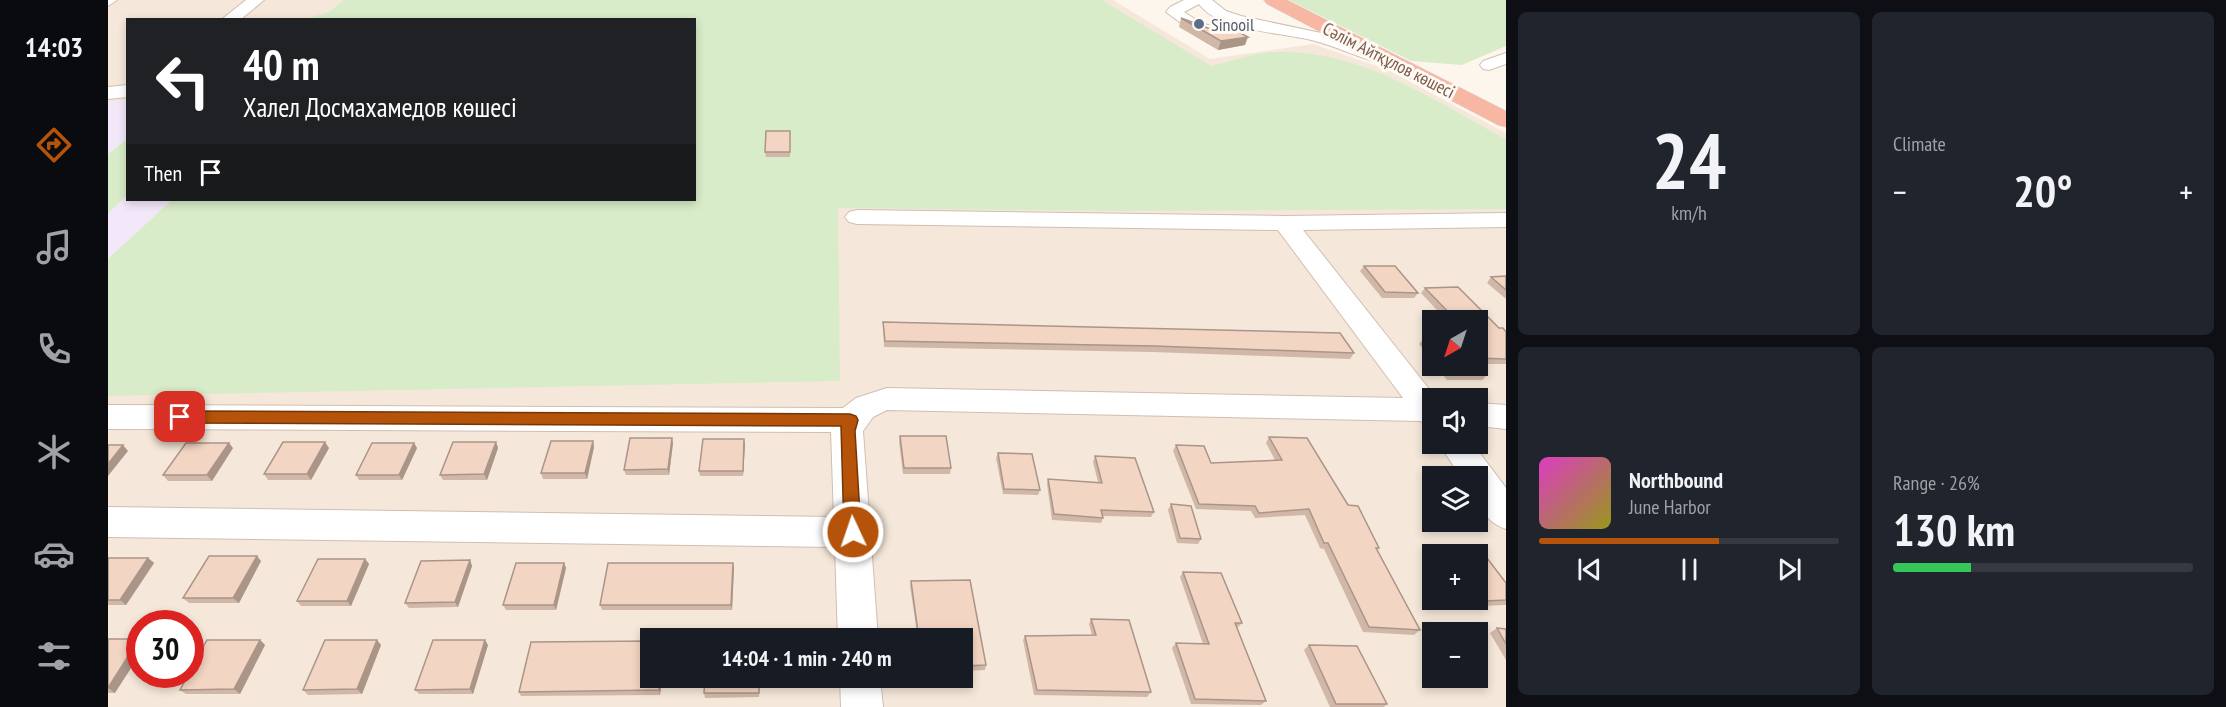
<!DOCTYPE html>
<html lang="en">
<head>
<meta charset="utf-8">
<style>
	:root { --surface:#171b24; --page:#20242c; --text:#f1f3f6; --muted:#9ea1a6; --line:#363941; --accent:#b45309 }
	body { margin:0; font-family:"PT Sans Narrow",sans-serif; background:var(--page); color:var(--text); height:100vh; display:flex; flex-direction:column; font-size:22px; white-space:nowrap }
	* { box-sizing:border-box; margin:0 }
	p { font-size:20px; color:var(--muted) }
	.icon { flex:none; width:33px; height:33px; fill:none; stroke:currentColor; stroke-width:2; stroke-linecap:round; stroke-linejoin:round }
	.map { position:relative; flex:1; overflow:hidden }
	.panel { display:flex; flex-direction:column; gap:12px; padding:12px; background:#0d0f14; width:720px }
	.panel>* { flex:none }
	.top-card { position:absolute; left:18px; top:18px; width:570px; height:183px; border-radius:0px; box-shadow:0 3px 9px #0003; background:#202124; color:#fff; overflow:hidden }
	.needle { width:39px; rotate:219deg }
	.tools { position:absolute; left:1314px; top:310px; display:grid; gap:12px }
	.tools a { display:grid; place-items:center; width:66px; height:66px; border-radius:0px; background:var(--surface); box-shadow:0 3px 9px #0003; font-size:30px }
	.speed { position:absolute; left:18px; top:610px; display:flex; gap:12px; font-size:30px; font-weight:700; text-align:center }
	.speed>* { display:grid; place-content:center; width:78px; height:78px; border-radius:50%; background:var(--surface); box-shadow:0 3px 9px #0003; line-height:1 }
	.speed .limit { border:9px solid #d22; background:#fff; color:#111 }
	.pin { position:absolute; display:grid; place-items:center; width:51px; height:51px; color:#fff; margin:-26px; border-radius:12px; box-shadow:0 3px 9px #0006 }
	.me { position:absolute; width:66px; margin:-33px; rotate:357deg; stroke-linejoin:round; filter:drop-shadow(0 0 4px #0008) }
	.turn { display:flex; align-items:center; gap:21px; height:126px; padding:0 18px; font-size:27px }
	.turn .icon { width:78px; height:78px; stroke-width:2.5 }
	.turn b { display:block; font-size:42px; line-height:51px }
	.then { display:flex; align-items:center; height:57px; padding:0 18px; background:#0003; gap:12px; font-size:22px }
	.big { font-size:45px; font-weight:700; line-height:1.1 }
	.panel .card { flex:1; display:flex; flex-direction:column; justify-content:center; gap:9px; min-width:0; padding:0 21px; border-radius:9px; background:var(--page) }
	.panel .dial { align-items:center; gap:0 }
	.dial b { font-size:78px; line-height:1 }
	.song { display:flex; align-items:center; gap:18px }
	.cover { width:72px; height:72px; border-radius:9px; background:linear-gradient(135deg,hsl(310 70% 55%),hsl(60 70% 35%)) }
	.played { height:6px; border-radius:3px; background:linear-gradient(90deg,var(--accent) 60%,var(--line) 60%) }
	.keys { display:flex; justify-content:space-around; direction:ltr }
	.heat { display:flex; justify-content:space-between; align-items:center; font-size:33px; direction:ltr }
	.charge { height:9px; border-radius:4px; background:linear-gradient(90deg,#34c759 26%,var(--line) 0) }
	.panel .tiles { flex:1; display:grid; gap:12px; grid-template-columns:repeat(2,1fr) }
	.trip { position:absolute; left:532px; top:628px; width:333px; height:60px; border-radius:0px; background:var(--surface); box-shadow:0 3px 9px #0003; font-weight:700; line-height:60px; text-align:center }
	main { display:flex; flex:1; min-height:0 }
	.tab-bar { display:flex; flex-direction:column; width:108px; justify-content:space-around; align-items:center; background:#090b0e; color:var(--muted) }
	.tab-bar .icon { width:42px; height:42px }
	.tab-bar .on { color:var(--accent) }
	.tab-bar b { font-size:27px; color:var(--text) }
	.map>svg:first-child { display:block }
</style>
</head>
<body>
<main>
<nav class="tab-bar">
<b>14:03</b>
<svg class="icon on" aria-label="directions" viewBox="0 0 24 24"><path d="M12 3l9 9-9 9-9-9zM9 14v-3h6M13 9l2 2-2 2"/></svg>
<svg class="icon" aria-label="music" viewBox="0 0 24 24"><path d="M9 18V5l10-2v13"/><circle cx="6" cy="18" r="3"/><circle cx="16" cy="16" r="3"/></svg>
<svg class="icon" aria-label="phone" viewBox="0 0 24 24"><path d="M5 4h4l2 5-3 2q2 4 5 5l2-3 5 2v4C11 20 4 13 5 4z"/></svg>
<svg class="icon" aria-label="climate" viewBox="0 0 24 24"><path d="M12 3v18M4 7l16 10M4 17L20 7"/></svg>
<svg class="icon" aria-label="car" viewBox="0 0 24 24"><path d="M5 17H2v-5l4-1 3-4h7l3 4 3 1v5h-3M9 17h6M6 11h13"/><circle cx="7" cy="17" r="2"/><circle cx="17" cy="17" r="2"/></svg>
<svg class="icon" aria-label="filters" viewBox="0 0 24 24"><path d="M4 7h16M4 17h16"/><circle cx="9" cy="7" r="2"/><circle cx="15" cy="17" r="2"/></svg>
</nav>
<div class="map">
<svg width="1398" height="707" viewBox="0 0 1398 707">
	<rect width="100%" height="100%" fill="#fdf6ec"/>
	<path fill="#f5e8da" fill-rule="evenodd" d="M0 0H1005L1102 59 1205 44 1280 70 1398 133V707H0ZM20 20H586V200H20ZM1324 321H1370V366H1324ZM1324 399H1370V444H1324ZM1324 477H1370V522H1324ZM1324 555H1370V600H1324ZM32 624H82V675H32ZM1324 633H1370V678H1324ZM543 639H855V678H543Z"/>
	<polygon fill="#f3e8fa" points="0,101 19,101 20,200 64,200 0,259"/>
	<g fill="#d8ecc9">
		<path d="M236 0H994L1103 66C1124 61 1149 52 1170 52 1255 50 1326 101 1398 139V209L1016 211 730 208 732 381 0 396V259L64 200H586V20L198 19 221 12Z"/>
		<polygon points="1181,0 1398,0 1398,46 1354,65 1303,61"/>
		<polygon points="19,139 19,196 0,213 0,154"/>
	</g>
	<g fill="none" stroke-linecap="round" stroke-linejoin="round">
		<defs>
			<g id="minor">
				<polygon points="0,0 9,0 0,6"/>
				<polygon points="138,0 156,0 132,20 113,20"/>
				<path d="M1076 0H1104L1118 11 1133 16 1218 34 1279 54 1282 58 1279 62 1273 63C1251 58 1230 47 1207 41 1176 32 1111 32 1091 4L1076 12 1095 24 1116 28 1118 31 1110 36 1084 31 1058 12 1062 7Z"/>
				<polygon points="1398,53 1398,64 1381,70 1375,69 1372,65 1375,61"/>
				<polygon points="20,85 20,97 0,99 0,87"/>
				<polygon points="749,210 1177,216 1398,213 1398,227 1195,230 1329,399 1324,399 1324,426 1312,421 779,410 765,417 755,431 770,639 730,639 727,547 0,537 0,507 726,517 723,432 0,429 0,405 735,408 748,398 779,388 1295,398 1170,230 749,224 741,222 737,217 741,212"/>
				<polygon points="1370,403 1398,405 1398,429 1370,426"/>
				<path d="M1331 444H1365L1398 488V529C1372 520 1370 501 1370 477H1353Z"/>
				<polygon points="732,678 772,678 775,707 733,707"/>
			</g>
			<polygon id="highway" points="1156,0 1179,0 1398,111 1398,127 1390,125 1159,4"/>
		</defs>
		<use href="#minor" stroke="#d1beb0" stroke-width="2"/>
		<use href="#highway" stroke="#dad1cd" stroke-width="1"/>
		<use href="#minor" fill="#fff" fill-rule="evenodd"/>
		<use href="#highway" fill="#f7b7a3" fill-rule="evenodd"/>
	</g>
	<g fill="#d1b7a8">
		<polygon points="1073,18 1100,28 1137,45 1110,50 1071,27"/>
		<polygon points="682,131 682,157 658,157 657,152"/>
		<polygon points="1256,266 1310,293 1306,298 1274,298 1252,271"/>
		<polygon points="1398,276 1398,299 1379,283 1383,277"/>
		<polygon points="1317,288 1398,332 1398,364 1370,364 1379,375 1374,380 1339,380 1328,366 1370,366 1370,321 1339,321 1313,293"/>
		<polygon points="775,322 1246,353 1242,359 1044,352 776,347 775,327"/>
		<polygon points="1315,339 1324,339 1324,361 1311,344"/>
		<polygon points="792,436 843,468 842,474 795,474 791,442"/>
		<polygon points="1161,437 1240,505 1271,548 1269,549 1312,630 1306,635 1255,632 1216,549 1212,548 1197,515 1147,518 1143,511 1088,509 1065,451 1068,445 1103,463 1167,460 1158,443"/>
		<polygon points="485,441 486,447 479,479 435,479 433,473"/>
		<polygon points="388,442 390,448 379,480 335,480 332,475"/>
		<polygon points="306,443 309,448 294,480 251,480 248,475"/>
		<polygon points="565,443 561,475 518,475 516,470"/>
		<polygon points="637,444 635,476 592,476 591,471"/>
		<polygon points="125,448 104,481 60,481 55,475"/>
		<polygon points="221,448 203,480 160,480 156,474"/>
		<polygon points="890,453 932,490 930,495 895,494 888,458"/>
		<polygon points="987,456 1046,512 1043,517 995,516 995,518 993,523 944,520 939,484 940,479 990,482 985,462"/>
		<polygon points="1063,504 1093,539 1090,544 1069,543 1060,510"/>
		<polygon points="0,558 40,558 46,563 18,605 0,605"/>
		<polygon points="1370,558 1398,583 1398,605 1372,606 1367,600 1370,600"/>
		<polygon points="257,559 261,564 243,606 193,606 189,601"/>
		<polygon points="362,560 364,566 350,607 301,608 297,603"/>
		<polygon points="153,561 131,603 81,603 75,598"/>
		<polygon points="456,563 458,568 448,610 398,610 395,605"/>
		<polygon points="625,563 626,568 624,610 494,610 492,605"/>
		<polygon points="1075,572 1134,623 1129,628 1158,701 1153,705 1083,704 1064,648 1068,643 1095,644 1072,577"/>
		<polygon points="862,580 878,665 877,670 855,671 855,639 810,639 802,586 803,581"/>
		<polygon points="983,619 1043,692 1039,697 926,695 915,640 917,636 984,635 981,624"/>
		<polygon points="1389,628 1398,629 1398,660 1382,633"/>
		<polygon points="0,639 7,693 0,693"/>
		<polygon points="152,640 157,645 132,694 78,694 72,690"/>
		<polygon points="273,645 254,694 200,695 195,690"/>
		<polygon points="380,645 365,694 311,694 307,690"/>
		<polygon points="1201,645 1279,704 1276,707 1222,707 1196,650"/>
		<polygon points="554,678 552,695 413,696 411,692"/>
		<polygon points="652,678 651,697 597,698 596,693"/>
	</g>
	<g fill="#aa9588">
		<polygon points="1140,37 1137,45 1110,50 1113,41"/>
		<polygon points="564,438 565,443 561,475 560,469"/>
		<polygon points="636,439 637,444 635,476 635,471"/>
		<polygon points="485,441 486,447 479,479 477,473"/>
		<polygon points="217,442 221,448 203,480 199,474"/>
		<polygon points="388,442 390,448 379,480 376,474"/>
		<polygon points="121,443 125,448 104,481 99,475"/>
		<polygon points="306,443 309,448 294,480 291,475"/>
		<polygon points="15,445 20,451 0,476 0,464"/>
		<polygon points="149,556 153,561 131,603 125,598"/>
		<polygon points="40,558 46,563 18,605 12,600"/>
		<polygon points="257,559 261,564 243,606 239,601"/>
		<polygon points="362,560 364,566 350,607 347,602"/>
		<polygon points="456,563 458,568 448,610 446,605"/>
		<polygon points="625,563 626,568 624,610 623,605"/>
		<polygon points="31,639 32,654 7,693 0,688"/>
		<polygon points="152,640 157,645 132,694 126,689"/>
		<polygon points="269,640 273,645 254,694 249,689"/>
		<polygon points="377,640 380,645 365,694 362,689"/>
		<polygon points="552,678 554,678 552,695 551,690"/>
	</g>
	<g fill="#f3d5c3" stroke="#aa9588" stroke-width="1.5">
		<polygon points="1073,18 1100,28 1125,29 1140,37 1113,41"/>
		<polygon points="658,131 682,131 682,152 657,152"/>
		<polygon points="1256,266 1287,266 1310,293 1277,292"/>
		<polygon points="1398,276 1398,290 1383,277"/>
		<polygon points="1350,287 1391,328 1395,328 1398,332 1398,359 1370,358 1370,321 1349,321 1317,288"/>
		<polygon points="775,322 1232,333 1246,353 1046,346 777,341"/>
		<polygon points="1315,339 1324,339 1324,350"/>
		<polygon points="1370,364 1379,375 1343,374 1337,366 1370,366"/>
		<polygon points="792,436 838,436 843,468 796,468"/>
		<polygon points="1161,437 1199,438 1240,505 1250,506 1271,548 1268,548 1312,630 1261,627 1220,543 1216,543 1201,509 1151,513 1147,506 1091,504 1068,445 1096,446 1103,463 1174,460"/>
		<polygon points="522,438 564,438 560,469 516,470"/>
		<polygon points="595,439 636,439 635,471 591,471"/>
		<polygon points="443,441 485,441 477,473 433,473"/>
		<polygon points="175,442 217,442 199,474 156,474"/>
		<polygon points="345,442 388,442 376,474 332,475"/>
		<polygon points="78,443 121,443 99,475 55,475"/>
		<polygon points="264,443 306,443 291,475 248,475"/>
		<polygon points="0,445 15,445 0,464"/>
		<polygon points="890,453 924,454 932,490 896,489"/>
		<polygon points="987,456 1027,458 1046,512 993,510 995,518 946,514 940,479 994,483"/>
		<polygon points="1063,504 1083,506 1093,539 1072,538"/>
		<polygon points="101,556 149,556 125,598 75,598"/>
		<polygon points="0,558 40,558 12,600 0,600"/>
		<polygon points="1370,558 1379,558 1398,583 1398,600 1378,601 1370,590"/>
		<polygon points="210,559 257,559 239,601 189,601"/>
		<polygon points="362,560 347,602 297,603 313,561"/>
		<polygon points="408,563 456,563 446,605 395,605"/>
		<polygon points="500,563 625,563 623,605 492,605"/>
		<polygon points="1075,572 1113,573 1134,623 1127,623 1158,701 1087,699 1068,643 1101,644"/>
		<polygon points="862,580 878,665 855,666 855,639 811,639 803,581"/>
		<polygon points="983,619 1021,620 1043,692 929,690 917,636 988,635"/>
		<polygon points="1389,628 1398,629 1398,644"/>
		<polygon points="0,639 31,639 0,688"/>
		<polygon points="99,640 152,640 126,689 72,690 80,675 82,675 82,670"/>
		<polygon points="217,640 269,640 249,689 195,690"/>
		<polygon points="325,640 377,640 362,689 307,690"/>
		<polygon points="543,641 543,678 552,678 551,690 411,692 423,642"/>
		<polygon points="1201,645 1249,646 1279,704 1228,704"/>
		<polygon points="597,678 651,678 651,693 596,693"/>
	</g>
	<polygon fill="#b45309" stroke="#753606" stroke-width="1.5" points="72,411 742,414 748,416 750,420 747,431 753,532 751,537 745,539 739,537 736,532 733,426 72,423 67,421 64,417 67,413"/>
	<circle fill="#5c6f8a" stroke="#fffaf3" stroke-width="2" cx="1091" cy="24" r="6"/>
	<g text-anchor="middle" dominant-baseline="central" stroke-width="6" stroke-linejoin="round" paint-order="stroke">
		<g font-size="18" fill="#4e5e75" stroke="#fffaf3" text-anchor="start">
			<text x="1103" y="24">Sinooil</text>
		</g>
		<g font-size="18" fill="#7a5c4d" stroke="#fffaf3">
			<text transform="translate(1281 60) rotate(27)">Сәлім Айтқұлов көшесі</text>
		</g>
	</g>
</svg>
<div class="tools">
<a><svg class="needle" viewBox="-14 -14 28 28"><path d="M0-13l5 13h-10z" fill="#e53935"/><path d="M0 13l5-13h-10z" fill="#9ea1a6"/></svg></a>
<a><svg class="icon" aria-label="sound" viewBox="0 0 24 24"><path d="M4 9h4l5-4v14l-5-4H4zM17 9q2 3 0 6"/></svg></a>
<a><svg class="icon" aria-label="layers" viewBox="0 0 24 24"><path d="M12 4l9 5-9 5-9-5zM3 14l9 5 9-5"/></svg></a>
<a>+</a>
<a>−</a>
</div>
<div class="speed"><div class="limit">30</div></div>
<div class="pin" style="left:72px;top:417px;background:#d93025"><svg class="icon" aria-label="arrive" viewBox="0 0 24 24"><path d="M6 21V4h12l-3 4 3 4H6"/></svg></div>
<svg class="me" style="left:745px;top:532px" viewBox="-20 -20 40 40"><circle r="17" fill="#b45309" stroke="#fff" stroke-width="3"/><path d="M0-11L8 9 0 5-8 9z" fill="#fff"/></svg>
<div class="trip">14:04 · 1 min · 240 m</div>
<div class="top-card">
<div class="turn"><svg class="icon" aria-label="left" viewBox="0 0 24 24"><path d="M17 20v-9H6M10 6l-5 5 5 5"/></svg><div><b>40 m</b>Халел Досмахамедов көшесі</div></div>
<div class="then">Then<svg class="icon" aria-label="arrive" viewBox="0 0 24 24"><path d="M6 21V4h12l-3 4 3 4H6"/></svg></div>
</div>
</div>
<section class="panel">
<div class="tiles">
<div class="card dial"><b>24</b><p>km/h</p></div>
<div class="card"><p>Climate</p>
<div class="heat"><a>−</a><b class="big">20°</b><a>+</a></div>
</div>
<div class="card">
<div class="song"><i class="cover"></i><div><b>Northbound</b><p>June Harbor</p></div></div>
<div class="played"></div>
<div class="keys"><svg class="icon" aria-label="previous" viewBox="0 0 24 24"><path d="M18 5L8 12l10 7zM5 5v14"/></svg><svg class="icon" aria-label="pause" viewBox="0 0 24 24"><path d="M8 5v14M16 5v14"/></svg><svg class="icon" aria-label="next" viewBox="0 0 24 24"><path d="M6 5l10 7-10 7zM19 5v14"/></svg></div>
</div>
<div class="card"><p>Range · 26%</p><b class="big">130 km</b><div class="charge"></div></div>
</div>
</section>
</main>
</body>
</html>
